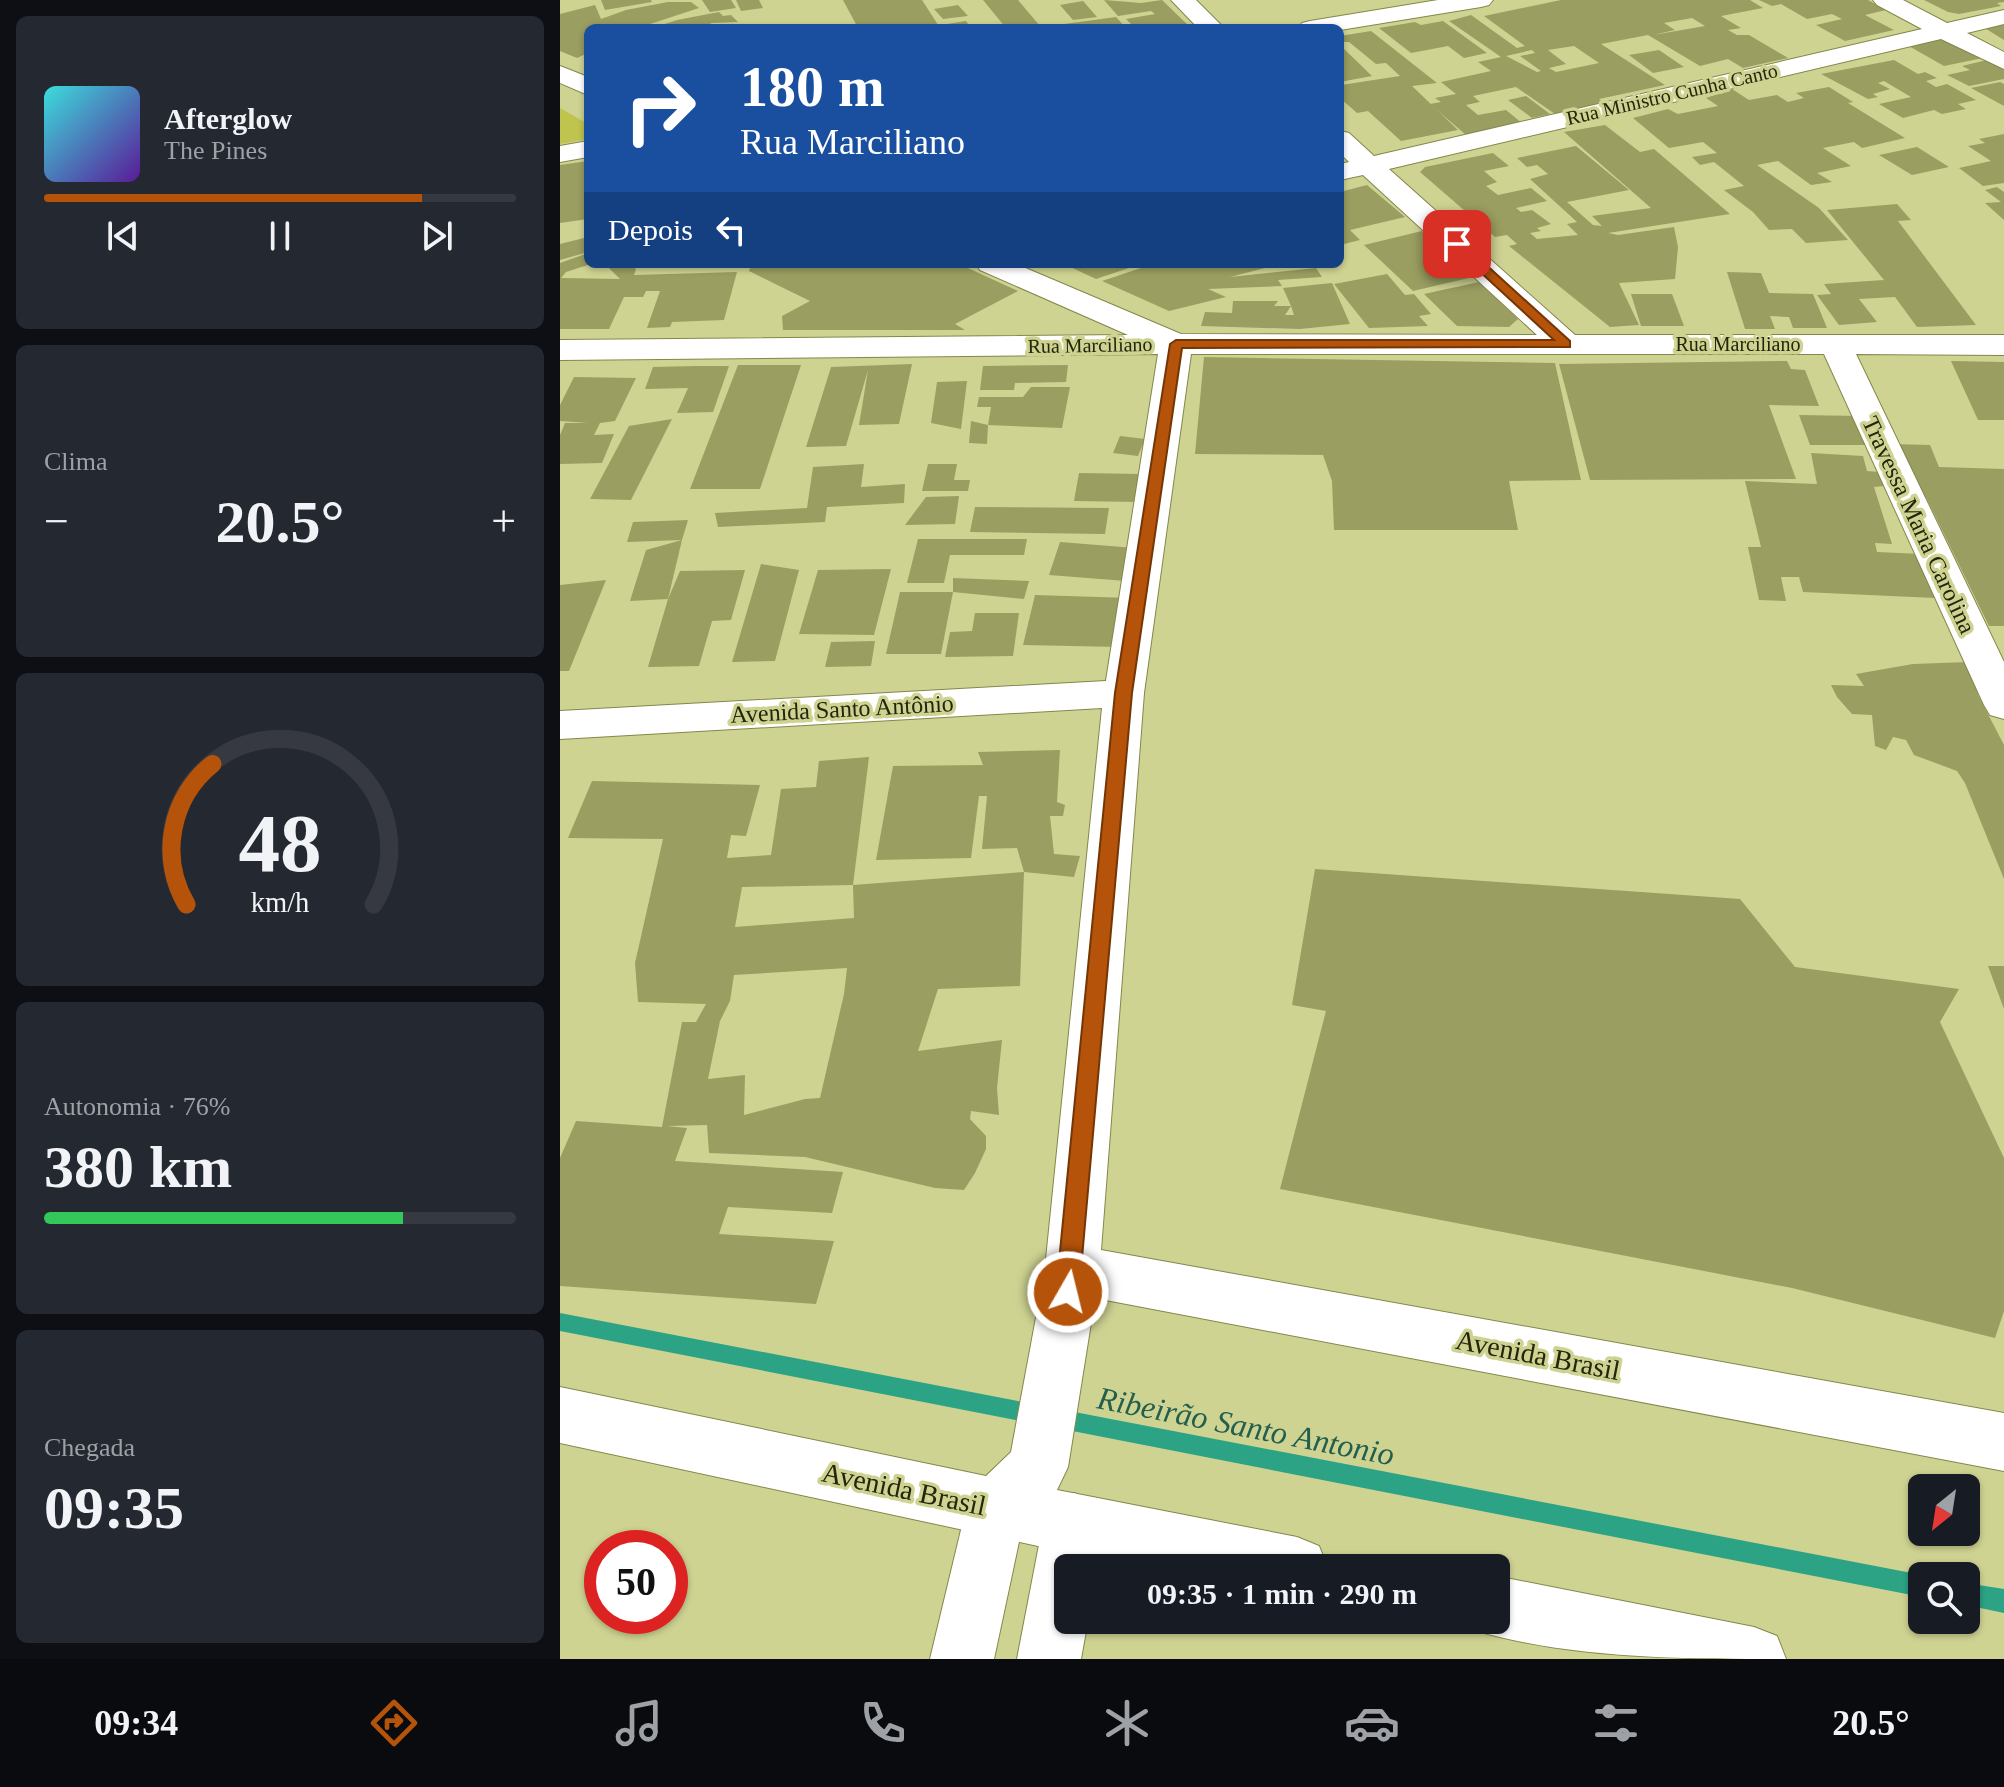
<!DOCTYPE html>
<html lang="pt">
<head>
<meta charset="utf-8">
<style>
	:root { --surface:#171b24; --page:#242831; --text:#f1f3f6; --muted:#9ea1a6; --line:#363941; --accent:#b45309 }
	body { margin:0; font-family:"Times New Roman",serif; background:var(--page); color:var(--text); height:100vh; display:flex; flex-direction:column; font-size:30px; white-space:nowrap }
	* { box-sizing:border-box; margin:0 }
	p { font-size:26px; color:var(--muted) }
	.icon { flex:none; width:44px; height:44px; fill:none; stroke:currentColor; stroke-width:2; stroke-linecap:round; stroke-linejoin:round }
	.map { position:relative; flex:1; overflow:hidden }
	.details { display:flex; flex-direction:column; gap:16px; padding:16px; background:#0d0f14; width:560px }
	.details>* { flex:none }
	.top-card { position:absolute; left:24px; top:24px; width:760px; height:244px; border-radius:12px; box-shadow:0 2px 6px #0004; background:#1a4fa0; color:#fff; overflow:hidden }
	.needle { width:52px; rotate:210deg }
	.fabs { position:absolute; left:1348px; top:1474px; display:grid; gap:16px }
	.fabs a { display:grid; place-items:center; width:72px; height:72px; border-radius:12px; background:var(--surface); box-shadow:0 2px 6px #0004; font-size:40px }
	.speed { position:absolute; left:24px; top:1530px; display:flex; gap:16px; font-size:40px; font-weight:700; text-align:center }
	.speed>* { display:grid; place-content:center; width:104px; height:104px; border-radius:50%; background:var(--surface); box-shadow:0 2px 6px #0004; line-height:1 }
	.speed .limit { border:12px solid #d22; background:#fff; color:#111 }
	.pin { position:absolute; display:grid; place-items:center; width:68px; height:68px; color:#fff; margin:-34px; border-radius:16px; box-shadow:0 4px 12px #0006 }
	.me { position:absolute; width:88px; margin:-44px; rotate:8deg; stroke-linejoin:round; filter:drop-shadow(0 0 6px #0008) }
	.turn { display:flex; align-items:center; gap:28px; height:168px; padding:0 24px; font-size:36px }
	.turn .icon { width:104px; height:104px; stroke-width:2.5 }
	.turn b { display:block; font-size:56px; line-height:68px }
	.then { display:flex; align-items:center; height:76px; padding:0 24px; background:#0003; gap:16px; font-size:30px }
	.big { font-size:60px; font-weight:600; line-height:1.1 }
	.details .tile { flex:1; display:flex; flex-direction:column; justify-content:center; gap:12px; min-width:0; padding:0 28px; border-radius:12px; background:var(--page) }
	.details .dial { align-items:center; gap:0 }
	.dial svg { height:208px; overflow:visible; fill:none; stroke:var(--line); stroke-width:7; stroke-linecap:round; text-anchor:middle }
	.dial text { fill:var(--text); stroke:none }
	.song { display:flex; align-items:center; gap:24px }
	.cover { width:96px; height:96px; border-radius:12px; background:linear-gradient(135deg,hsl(180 70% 55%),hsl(270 70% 35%)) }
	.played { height:8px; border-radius:4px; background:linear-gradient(90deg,var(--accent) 80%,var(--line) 80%) }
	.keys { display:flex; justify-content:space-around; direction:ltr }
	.heat { display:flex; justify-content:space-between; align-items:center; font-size:44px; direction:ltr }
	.charge { height:12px; border-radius:6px; background:linear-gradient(90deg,#34c759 76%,var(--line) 0) }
	.trip { position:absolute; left:494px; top:1554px; width:456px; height:80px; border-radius:12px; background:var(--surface); box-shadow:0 2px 6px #0004; font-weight:600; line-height:80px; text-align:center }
	.dock { display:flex; height:128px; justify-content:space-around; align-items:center; background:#090b0e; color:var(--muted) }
	.dock .icon { width:56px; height:56px }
	.dock .selected { color:var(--accent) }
	.dock b { font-size:36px; color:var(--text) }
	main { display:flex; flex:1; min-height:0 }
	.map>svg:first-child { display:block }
</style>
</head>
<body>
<main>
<section class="details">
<div class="tile">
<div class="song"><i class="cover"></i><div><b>Afterglow</b><p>The Pines</p></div></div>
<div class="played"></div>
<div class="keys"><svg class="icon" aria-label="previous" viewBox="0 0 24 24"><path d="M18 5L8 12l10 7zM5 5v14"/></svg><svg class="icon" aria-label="pause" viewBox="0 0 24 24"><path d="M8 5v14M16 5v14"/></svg><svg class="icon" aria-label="next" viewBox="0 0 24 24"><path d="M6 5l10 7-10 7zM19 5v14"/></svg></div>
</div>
<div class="tile"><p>Clima</p>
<div class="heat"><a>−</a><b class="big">20.5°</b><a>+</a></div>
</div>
<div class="tile dial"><svg viewBox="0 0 100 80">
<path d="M14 69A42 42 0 1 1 86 69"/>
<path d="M14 69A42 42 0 0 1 24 15" stroke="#b45309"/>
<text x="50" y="56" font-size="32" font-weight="700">48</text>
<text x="50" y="72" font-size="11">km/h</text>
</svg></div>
<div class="tile"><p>Autonomia · 76%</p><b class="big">380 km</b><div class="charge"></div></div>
<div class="tile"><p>Chegada</p><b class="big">09:35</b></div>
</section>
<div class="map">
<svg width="1444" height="1659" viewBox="0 0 1444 1659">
	<rect width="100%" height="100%" fill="#ced392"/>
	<polygon fill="#bfc44e" points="0,108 28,124 28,139 0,144"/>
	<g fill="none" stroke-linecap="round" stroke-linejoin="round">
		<g fill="#2ca385" fill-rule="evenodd">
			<polygon points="0,1313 1362,1575 1365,1576 1362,1576 1362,1597 0,1331"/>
			<polygon points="1406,1583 1444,1589 1444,1613 1406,1605"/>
		</g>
	</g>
	<g fill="#9a9e60" fill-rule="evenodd">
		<polygon points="41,0 91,0 92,2 45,10"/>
		<polygon points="142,0 171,0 176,8 150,12"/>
		<polygon points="176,0 199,0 203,8 181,11"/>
		<polygon points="283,0 362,0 380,28 298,28"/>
		<polygon points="423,0 458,0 480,26 446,28"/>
		<polygon points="544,0 581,3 602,0 631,28 575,28 566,19 595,14 591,11 558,16"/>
		<path d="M1001 0H1190L1203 8 1161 16 1181 28 1168 30 1177 35H1189L1228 58 1183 68 1168 59 1140 66 1088 35 1041 44 1105 85 1039 99 1044 103 995 114 956 87 913 96 920 102 906 105 918 115 946 110 963 124 906 135 870 104 881 102 875 98 896 94 881 82 931 71 918 62 941 57 889 21 911 15 957 48 965 46 924 16ZM1132 18 1145 26 1093 35 1115 30 1104 23ZM1014 46 1039 63 996 72 989 68 1006 64 988 50ZM972 50 975 53 960 56 981 71 977 72 946 56Z"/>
		<polygon points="1199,0 1308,0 1326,10 1305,15 1334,30 1285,41 1256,25 1282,19 1272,14 1247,19 1221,4 1212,6"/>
		<polygon points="1364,0 1444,0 1444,2 1437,3 1441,6 1399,14 1388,12"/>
		<polygon points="523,1 537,17 513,20 500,5"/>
		<polygon points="108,2 131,2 139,8 78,28 28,28 28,53 17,58 0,51 0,14 35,5 41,19 66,10"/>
		<polygon points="398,5 408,16 383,19 374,9"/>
		<polygon points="159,12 163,16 171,15 178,22 152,23 139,28 93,28 117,20"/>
		<polygon points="556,17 566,28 499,28 497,25"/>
		<polygon points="406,21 411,28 383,28 381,25"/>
		<polygon points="883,21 927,53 904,58 888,46 851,53 819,28 855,22 861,25"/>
		<polygon points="1444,22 1444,40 1423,27"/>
		<polygon points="811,31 877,83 852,86 898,130 841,141 808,111 797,113 780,98 781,85 840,76 826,63 816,64 789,42 780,42 780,36"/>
		<polygon points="1386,37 1423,58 1384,66 1347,45"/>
		<polygon points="780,45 812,76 780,82"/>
		<polygon points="1099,50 1124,67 1093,73 1069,55"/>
		<polygon points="1334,60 1358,74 1365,72 1377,78 1366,81 1376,87 1387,84 1416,100 1398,104 1406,109 1382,114 1374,110 1343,118 1319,104 1351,97 1324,81 1318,83 1330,89 1313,94 1318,97 1308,99 1261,74"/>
		<polygon points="1427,60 1444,70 1444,79 1409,86 1387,75 1410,70 1402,66"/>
		<polygon points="1440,82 1444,84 1444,106 1411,88"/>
		<polygon points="1269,87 1293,102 1288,103 1345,138 1302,148 1294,142 1263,148 1291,166 1257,173 1272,182 1251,185 1218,161 1197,165 1259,208 1288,240 1246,243 1232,229 1209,230 1193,212 1164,190 1184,186 1154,162 1140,165 1132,157 1157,153 1143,142 1109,148 1073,118 1108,109 1118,114 1158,106 1146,98 1172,89 1189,100 1217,95 1228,102 1244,98 1236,93"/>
		<polygon points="966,96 990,114 972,118 948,100"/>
		<polygon points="1045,125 1080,152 1094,149 1170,214 1048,233 1058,235 1114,227 1118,247 1115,279 1059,283 1079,325 1050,327 949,246 957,244 947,235 935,237 860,172 865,167 933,153 949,166 924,171 937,182 926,186 938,195 971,188 987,201 956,208 961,212 972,210 991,224 977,228 981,231 970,233 977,239 1018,235 1007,224 1017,222 970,179 988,174 977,165 967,167 957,158 1016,146 1069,190 1007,202 1033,225 1042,226 1032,216 1091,208 1004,132"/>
		<polygon points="1444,134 1444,183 1423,186 1399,168 1431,161 1408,146 1425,143 1419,139"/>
		<polygon points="1357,147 1389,167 1352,175 1319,155"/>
		<polygon points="28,161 28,219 0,223 0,165"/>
		<polygon points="807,185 845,217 790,230 800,240 780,245 780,192"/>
		<polygon points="1437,187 1444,192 1444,220 1425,203 1441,202 1425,190"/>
		<polygon points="1337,204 1351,220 1338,221 1416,325 1357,327 1335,297 1299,299 1317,322 1279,325 1257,295 1271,294 1264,284 1324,280 1267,210"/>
		<polygon points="862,231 913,277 853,291 804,245"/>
		<polygon points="28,237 28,252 0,260 0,244"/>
		<polygon points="28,253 28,265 6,272 1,278 60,279 45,264 68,264 76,269 74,275 177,272 164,320 112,322 110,327 87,328 100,291 86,291 83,297 64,297 49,329 0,329 0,263"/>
		<polygon points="192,264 399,264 458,291 395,324 405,330 223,330 222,316 250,301 189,271"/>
		<polygon points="504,264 578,264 578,265 536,279"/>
		<polygon points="593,264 721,264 670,277 756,268 762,277 718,280 722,286 648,289 666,297 609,311 542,281"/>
		<polygon points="1167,272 1201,273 1209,293 1253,294 1267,328 1233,328 1229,317 1210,316 1215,329 1185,329"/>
		<polygon points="827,274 845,295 854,294 871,314 859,316 868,326 809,328 774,284"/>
		<polygon points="919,282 958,319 949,327 897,326 864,294"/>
		<polygon points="772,283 790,324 740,329 641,326 645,312 672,313 673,301 718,301 714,306 731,306 725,315 734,315 731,306 723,288"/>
		<polygon points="1071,294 1112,294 1124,326 1081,326"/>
		<polygon points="644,357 995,363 1021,480 949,481 958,530 774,530 772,481 763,455 635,454"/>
		<polygon points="1227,361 1231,369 1245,370 1259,406 1209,405 1236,479 1030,480 999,364"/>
		<polygon points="1391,361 1444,362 1444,420 1418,420"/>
		<polygon points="352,364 339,424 299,425 308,370 286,446 246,447 271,367"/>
		<polygon points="178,365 241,365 200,489 130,489"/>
		<polygon points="508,365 506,382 455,383 454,390 420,390 423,366"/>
		<polygon points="136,366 169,366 153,412 117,413 128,388 85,389 93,367"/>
		<polygon points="14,377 76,378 55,421 40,423 34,435 54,434 42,463 0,464 0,435 5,423 28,423 0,421 0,405"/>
		<polygon points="407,381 401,429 371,423 377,382"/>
		<polygon points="471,387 510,387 502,428 428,425 431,407 417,407 419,397 463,397"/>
		<polygon points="1239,415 1300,416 1313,445 1250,445"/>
		<polygon points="112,419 71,500 30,499 69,426"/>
		<polygon points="411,421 428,425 427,444 409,443"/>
		<polygon points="560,436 585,439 578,456 553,453"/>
		<polygon points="1332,444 1370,445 1379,467 1444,469 1444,626 1429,626 1366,497 1353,496"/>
		<polygon points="1251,453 1303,456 1307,471 1319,472 1324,486 1314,487 1332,544 1315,543 1317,552 1361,554 1375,598 1243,592 1239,577 1221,577 1226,601 1199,600 1188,547 1201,547 1185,481 1257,484"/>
		<polygon points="304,464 301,487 345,484 344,503 267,507 265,522 158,527 155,513 247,508 253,467"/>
		<polygon points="368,464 397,464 394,480 410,480 408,491 362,491"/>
		<polygon points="519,473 582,474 578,502 514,501"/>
		<polygon points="399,496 395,524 345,525 366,497"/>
		<polygon points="415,507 549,508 545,534 410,532"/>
		<polygon points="128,520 122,540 67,542 73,522"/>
		<polygon points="358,539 467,539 464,555 390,555 384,583 347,583"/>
		<polygon points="122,540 108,599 70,601 86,550"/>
		<polygon points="500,542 575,548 566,581 489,575"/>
		<polygon points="201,564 239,570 215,661 172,662"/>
		<polygon points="331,569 314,635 239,634 258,570"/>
		<polygon points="185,570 171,620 152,621 139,666 88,667 108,599 120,571"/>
		<polygon points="393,578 469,581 464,599 393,592"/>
		<polygon points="46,580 9,671 0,671 0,585"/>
		<polygon points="340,592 393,592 381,654 326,654"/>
		<polygon points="475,595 570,598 561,647 463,645"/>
		<polygon points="415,613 459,613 453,656 385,657 390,632 412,631"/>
		<polygon points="315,641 311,666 265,667 271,642"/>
		<polygon points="1409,662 1418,695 1444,745 1444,879 1405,783 1397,771 1354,755 1346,740 1333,737 1326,750 1315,746 1312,715 1292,714 1277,697 1271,685 1304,686 1296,674 1353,664"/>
		<polygon points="500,750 497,802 505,805 503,816 490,816 494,854 520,856 514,877 464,872 457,848 422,849 427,796 419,796 411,858 316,860 333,766 423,765 418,752"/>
		<path d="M309 757 293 885 464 872 460 986 378 989 358 1051 442 1040 437 1088 439 1115 411 1111 410 1119 426 1136V1149L415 1173 404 1190 375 1188 245 1157 149 1153 147 1125 107 1126 127 1128 115 1161 283 1172 272 1213 168 1207 159 1234 274 1241 256 1304 0 1286V1158L16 1121 102 1127 122 1022H136L146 1004 78 1002 75 963 103 839 8 838 32 781 200 785 186 836 171 835 167 858 211 855 221 789 256 787 259 761ZM293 885 294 918 175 927 182 887ZM287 968 284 994 260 1098 245 1099 184 1115 185 1075 148 1079 160 1021 170 1001 174 975Z"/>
		<polygon points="755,869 1180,899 1235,967 1399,989 1380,1022 1444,1158 1444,1311 1435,1338 1232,1288 720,1189 766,1011 732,1005"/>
		<polygon points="1428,966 1444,966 1444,1009"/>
	</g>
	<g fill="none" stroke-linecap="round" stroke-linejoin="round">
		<defs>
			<g id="minor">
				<polygon points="611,0 636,0 664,28 638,28"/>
				<polygon points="878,0 933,0 929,5 921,7 780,30 738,28 742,23 750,21"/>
				<polygon points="1313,0 1343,0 1387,23 1444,10 1444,24 1407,33 1444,52 1444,69 1381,39 829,169 1015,335 1444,335 1444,355 1296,354 1444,662 1444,719 1430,715 1424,705 1264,354 631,354 584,693 578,703 564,706 550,703 544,693 598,354 0,360 0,340 568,335 420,270 416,264 456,264 621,334 977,335 803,175 780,180 780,164 789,162 780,153 780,131 789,133 814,156 1362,29 1317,5"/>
				<polygon points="0,66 28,77 28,95 0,83"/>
				<polygon points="28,141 28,157 0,162 0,146"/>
				<polygon points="436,1479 458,1488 466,1509 434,1659 370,1659 406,1509 414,1488"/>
				<polygon points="514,1493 536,1502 545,1524 537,1568 508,1568 508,1620 528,1620 521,1659 457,1659 483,1524 492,1502"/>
			</g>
			<g id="major">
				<polygon points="564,680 578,683 584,693 541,1250 1444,1413 1444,1471 535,1298 508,1467 497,1490 737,1537 759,1546 768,1568 580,1568 0,1443 0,1387 426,1476 451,1452 485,1269 542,708 0,739 0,711"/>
				<path d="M936 1576 1194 1627 1217 1636 1226 1659C1123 1659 1011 1659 914 1630L909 1620H936Z"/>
			</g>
		</defs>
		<use href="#minor" stroke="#84874a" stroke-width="2"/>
		<use href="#major" stroke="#84874a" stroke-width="2"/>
		<use href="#minor" fill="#fff" fill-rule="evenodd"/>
		<use href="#major" fill="#fff" fill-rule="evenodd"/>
	</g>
	<polygon fill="#b45309" stroke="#753606" stroke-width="2" points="893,242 901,242 1010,341 1010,347 622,348 572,693 519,1292 516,1299 508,1302 500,1299 496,1292 555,693 610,344 616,340 994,340 893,247"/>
	<g text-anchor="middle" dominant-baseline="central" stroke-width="7" stroke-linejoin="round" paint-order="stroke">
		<g font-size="20" fill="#24250b" stroke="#ced392">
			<text transform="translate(1112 94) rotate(-13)">Rua Ministro Cunha Canto</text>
			<text x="1178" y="344">Rua Marciliano</text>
			<text transform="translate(530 345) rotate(-1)">Rua Marciliano</text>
		</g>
		<g font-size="24" fill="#24250b" stroke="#ced392">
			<text transform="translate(1359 525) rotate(65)">Travessa Maria Carolina</text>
			<text transform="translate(282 709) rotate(-3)">Avenida Santo Antônio</text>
		</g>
		<g font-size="28" fill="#24250b" stroke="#ced392">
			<text transform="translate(978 1355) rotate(11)">Avenida Brasil</text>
			<text transform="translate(344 1489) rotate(12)">Avenida Brasil</text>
		</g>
		<g font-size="32" font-style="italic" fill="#225f4e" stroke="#ced392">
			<text transform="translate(686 1426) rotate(11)">Ribeirão Santo Antonio</text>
		</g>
	</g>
</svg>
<div class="fabs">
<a><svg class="needle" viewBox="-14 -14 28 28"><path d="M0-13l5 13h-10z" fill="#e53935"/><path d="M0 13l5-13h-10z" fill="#9ea1a6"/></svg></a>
<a><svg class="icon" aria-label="search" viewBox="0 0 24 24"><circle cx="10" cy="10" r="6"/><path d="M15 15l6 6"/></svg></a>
</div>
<div class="speed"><div class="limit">50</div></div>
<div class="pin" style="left:897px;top:244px;background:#d93025"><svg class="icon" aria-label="arrive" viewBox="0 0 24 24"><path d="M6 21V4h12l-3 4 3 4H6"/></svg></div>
<svg class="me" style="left:508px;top:1292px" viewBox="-20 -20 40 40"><circle r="17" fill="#b45309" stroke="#fff" stroke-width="3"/><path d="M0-11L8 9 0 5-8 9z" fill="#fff"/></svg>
<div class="trip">09:35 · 1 min · 290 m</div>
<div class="top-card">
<div class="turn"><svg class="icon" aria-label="right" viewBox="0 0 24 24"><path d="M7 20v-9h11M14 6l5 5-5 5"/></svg><div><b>180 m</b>Rua Marciliano</div></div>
<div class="then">Depois<svg class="icon" aria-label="left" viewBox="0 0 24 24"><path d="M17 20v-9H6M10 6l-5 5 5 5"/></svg></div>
</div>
</div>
</main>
<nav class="dock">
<b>09:34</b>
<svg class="icon selected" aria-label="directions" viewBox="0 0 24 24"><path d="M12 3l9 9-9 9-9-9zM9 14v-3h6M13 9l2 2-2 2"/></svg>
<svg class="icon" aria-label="music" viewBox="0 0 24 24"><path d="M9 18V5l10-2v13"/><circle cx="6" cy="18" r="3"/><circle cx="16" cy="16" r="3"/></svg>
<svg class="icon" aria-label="phone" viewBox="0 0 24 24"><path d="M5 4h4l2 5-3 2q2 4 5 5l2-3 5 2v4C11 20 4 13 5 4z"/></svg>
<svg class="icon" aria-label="climate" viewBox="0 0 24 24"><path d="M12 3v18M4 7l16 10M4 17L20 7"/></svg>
<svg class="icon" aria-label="car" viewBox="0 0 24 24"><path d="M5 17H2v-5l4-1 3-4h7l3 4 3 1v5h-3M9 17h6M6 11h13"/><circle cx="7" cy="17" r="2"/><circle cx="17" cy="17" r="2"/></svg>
<svg class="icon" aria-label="filters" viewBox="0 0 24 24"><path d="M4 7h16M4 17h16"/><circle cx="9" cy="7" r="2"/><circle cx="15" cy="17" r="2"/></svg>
<b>20.5°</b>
</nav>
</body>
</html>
